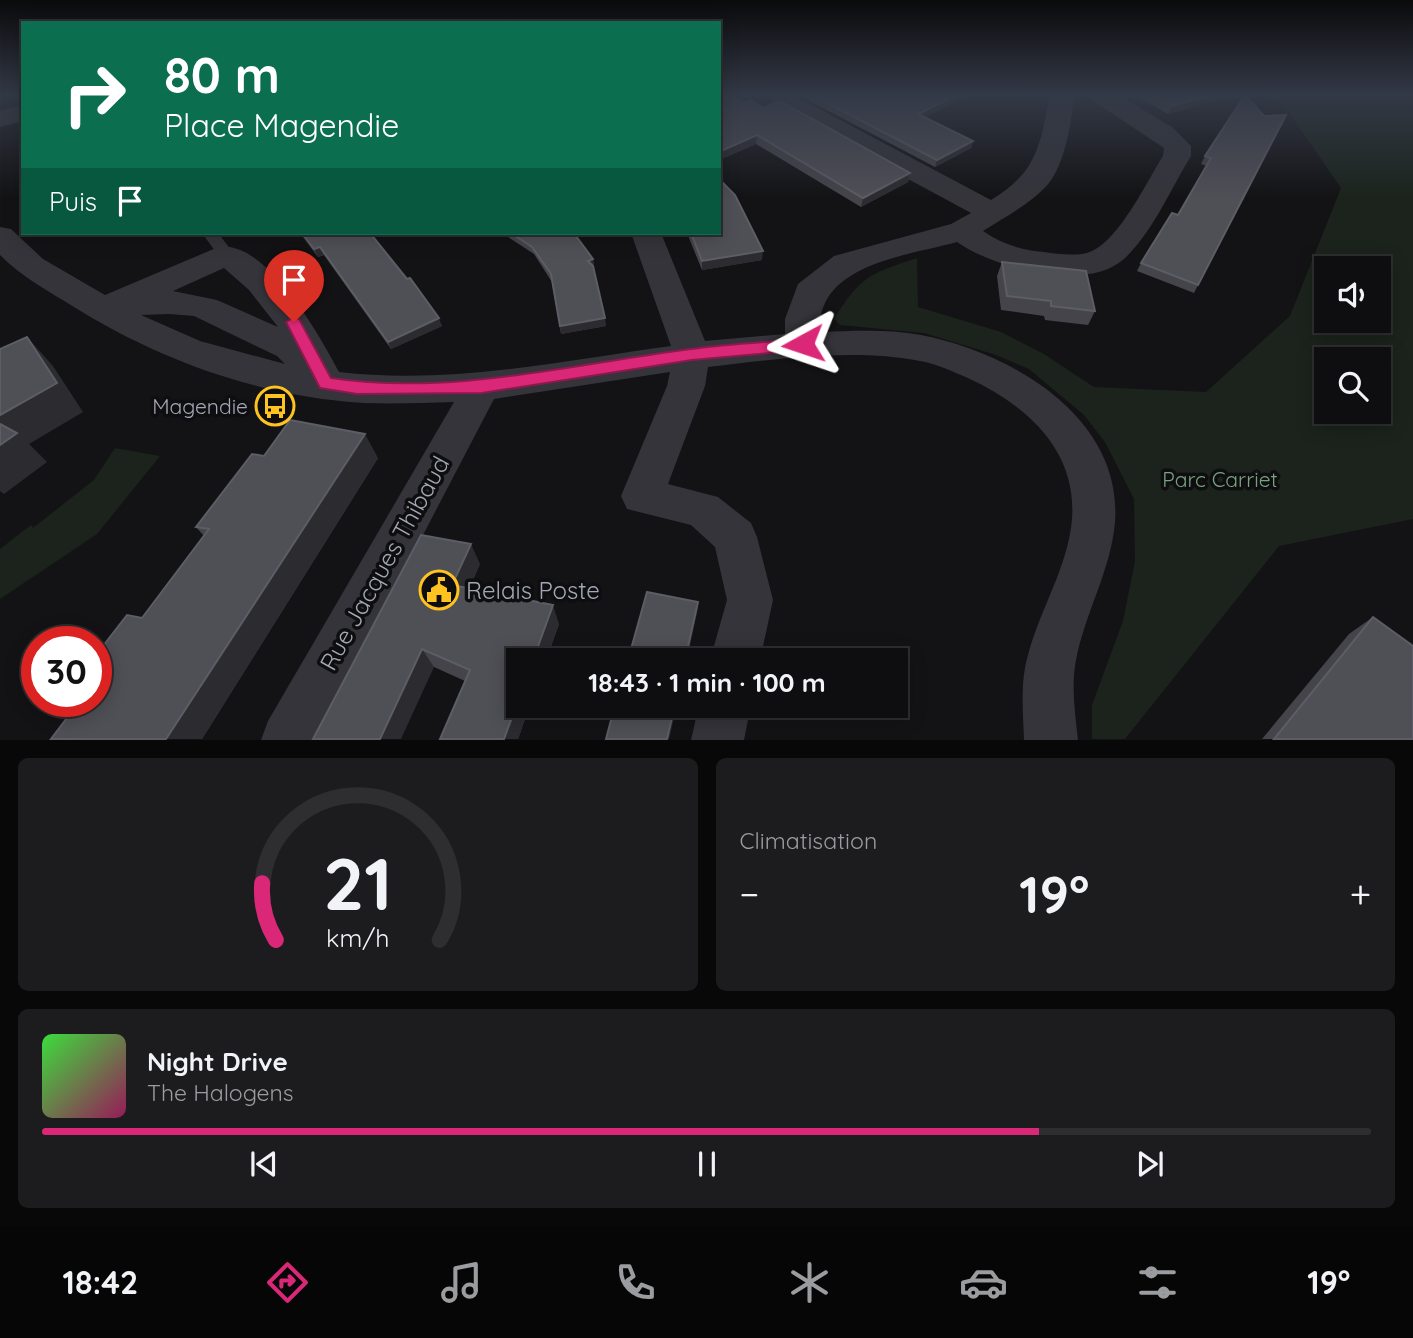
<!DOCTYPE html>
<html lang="fr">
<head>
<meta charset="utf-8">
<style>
	:root { --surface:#0e0e10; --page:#1c1c1e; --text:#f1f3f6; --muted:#9b9c9f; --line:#2e2e30; --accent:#db2777 }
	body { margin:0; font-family:Quicksand,sans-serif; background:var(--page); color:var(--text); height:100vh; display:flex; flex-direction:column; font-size:26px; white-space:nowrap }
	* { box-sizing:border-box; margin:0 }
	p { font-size:23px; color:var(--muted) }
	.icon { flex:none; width:38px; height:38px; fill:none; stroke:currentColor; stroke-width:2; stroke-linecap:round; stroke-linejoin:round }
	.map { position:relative; height:740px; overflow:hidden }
	.drawer { display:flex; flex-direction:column; gap:18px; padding:18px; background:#080809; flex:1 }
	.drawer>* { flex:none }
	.banner { position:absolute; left:21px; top:21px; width:700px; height:214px; border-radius:0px; box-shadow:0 4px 18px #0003,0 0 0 2px var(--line); background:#0b6e4f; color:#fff; overflow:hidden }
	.buttons { position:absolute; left:1314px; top:256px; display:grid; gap:14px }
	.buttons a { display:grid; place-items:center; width:77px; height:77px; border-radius:0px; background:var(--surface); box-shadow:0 4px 18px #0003,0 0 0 2px var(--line); font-size:35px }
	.speed { position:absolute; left:21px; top:626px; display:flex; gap:14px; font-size:35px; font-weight:700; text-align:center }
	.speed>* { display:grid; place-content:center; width:91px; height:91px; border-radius:50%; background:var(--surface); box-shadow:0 4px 18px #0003,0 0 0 2px var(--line); line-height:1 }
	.speed .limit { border:10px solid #d22; background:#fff; color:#111 }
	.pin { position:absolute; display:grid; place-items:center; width:60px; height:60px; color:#fff; margin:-72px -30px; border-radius:50% 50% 50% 0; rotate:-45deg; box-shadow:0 0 7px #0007 }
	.pin .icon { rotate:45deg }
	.me { position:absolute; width:77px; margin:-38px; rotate:265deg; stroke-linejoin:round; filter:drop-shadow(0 0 5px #0008) }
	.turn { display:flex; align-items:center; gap:24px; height:147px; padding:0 28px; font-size:32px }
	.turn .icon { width:91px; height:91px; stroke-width:2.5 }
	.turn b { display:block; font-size:49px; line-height:60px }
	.then { display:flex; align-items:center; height:66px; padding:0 28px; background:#0003; gap:14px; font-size:26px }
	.big { font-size:52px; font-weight:800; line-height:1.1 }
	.drawer .card { flex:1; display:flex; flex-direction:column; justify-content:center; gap:10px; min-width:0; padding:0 24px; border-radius:10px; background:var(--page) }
	.drawer .dial { align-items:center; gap:0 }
	.dial svg { height:182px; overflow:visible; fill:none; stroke:var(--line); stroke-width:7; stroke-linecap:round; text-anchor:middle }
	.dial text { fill:var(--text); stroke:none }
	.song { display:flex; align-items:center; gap:21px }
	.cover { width:84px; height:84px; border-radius:10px; background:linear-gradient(135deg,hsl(120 70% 55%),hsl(330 70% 35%)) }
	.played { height:7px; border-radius:4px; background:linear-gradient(90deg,var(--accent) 75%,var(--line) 75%) }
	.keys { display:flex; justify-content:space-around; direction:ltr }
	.heat { display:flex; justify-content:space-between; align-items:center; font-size:38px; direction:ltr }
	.drawer .tiles { flex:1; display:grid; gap:18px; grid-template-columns:1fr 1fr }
	.card:last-child { grid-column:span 2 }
	.trip { position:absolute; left:506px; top:648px; width:402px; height:70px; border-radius:0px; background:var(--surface); box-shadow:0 4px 18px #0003,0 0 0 2px var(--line); font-weight:800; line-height:70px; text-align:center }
	.tab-bar { display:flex; height:112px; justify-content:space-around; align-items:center; background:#060606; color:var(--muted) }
	.tab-bar .icon { width:49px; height:49px }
	.tab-bar .active { color:var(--accent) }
	.tab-bar b { font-size:32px; color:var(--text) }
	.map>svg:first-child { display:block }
</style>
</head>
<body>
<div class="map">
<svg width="1413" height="740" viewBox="0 0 1413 740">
	<rect width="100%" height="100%" fill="#131315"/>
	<g fill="#1b231c" fill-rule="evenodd">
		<path d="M1266 95H1413V519L1279 546 1125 739H1092V705L1123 621 1135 561 1134 499 1105 442 1084 415 1029 369 996 355 924 333 840 325 834 319C861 276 869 274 917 258L918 307 1001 332 1044 354 1094 387 1206 392 1290 316 1341 188 1283 104ZM1326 268H1379V320H1326ZM1326 359H1379V411H1326Z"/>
		<polygon points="115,448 160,456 97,534 0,599 0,549 31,525 33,528 94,480"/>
	</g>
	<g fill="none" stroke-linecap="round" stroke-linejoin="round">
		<polygon fill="#34343a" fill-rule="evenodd" points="202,233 218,233 235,255 233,259 221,259"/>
		<g fill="#34343a" fill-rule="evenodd">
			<path d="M766 95H793L991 200C1038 172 1040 144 1050 95H1074C1072 120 1065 163 1049 183 1031 204 1005 217 983 231 1002 244 1021 250 1044 252 1057 254 1074 256 1087 253 1117 245 1147 181 1163 156L1164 148 1092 100 1089 95H1118L1172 127 1191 146V156C1170 190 1153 232 1124 259 1086 293 994 268 957 242 907 256 816 264 820 332 853 331 888 329 921 335 1010 352 1123 417 1115 522 1111 570 1085 613 1076 660 1071 686 1075 713 1078 740H1024C1023 711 1020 682 1028 655 1040 609 1068 567 1072 519 1077 450 1027 406 970 379 954 372 937 364 920 361 854 348 775 359 708 367L705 386 668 484 718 497 751 523 757 537 773 600 760 660H710L727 600 715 547 691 525 627 509 621 496 667 386 670 372 494 399 316 740H261L268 721 454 402C424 403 394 404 364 403 261 397 161 361 74 307 48 291 22 277 0 255V227L11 229 43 259 105 295 216 248C264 235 320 336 339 372 450 385 561 361 671 346L631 233H661L705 341 785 334V319L798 284 834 256 951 224 971 213 788 114ZM224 268 249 290 278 327 217 300 173 291ZM169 314 194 316 277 356 285 364 200 341 141 315Z"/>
			<polygon points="23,105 23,121 0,127 0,111"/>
			<polygon points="699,705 751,705 744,740 691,740"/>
		</g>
	</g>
	<g fill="#44444a">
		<polygon points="719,95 764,108 910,173 908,182 861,207 756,144 719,160"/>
		<polygon points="806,95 969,95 925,117 973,141 971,148 935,167 806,99"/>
		<polygon points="1135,95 1235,95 1168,114"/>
		<polygon points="1245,95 1198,285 1194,293 1137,271 1141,263 1178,215 1207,166 1201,164 1205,156"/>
		<polygon points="300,233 370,233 442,326 391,349 324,255 318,257"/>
		<polygon points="502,233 570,233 593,259 594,266 593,267 606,326 561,334 552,282 534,254"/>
		<polygon points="687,233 719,233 762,260 702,270"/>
		<polygon points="1002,262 1095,311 1088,325 1045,320 1044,316 1001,310 997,276"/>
		<polygon points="264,456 378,458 202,739 51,739 76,706 69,702 96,702 142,618 204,536 196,527"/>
		<polygon points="480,564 469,589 559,624 546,660 518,660 518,705 530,705 518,739 440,739 465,681 434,667 313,739"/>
		<polygon points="1373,617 1413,739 1262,739 1349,634"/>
	</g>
	<g fill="#2c2c30">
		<polygon points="957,95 969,95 917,121 918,114"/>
		<polygon points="1214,95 1235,95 1168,114 1172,106"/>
		<polygon points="757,135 756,144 719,160 719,152"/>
		<polygon points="973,141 971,148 935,167 937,160"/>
		<polygon points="910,173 908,182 861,207 863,198"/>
		<polygon points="320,247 324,255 318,257 314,249"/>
		<polygon points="763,251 762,260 702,270 702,261"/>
		<polygon points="593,259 594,266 589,268 588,261"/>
		<polygon points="439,318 442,326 391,349 388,342"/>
		<polygon points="605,318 606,326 561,334 560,326"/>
		<polygon points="27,337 53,366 83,412 29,444 47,462 4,494 0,491 0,415"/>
		<polygon points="365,434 378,458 202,739 166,739"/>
		<polygon points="471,544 480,564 462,604 452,585"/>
		<polygon points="698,602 698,608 687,660 685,660"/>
		<polygon points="553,605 559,624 546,660 533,660"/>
		<polygon points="422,649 434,667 401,739 380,739"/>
		<polygon points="518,701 518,705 530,705 518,739 504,739"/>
		<polygon points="675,705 677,705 669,739 667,739"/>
	</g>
	<g fill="#4f4f56" stroke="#5c5d65" stroke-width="2">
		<polygon points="719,95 729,95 744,103 750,100 764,108 780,101 910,173 863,198 757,135 719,152"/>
		<polygon points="812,95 957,95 918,114 973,141 937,160"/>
		<polygon points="1151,95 1214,95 1172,106"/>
		<polygon points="1245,95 1264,116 1286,115 1198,285 1141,263 1172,213 1178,215 1211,158 1205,156"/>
		<polygon points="719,179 735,195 763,251 702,261 691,233 719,233"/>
		<polygon points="302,233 370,233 407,279 410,278 439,318 388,342 320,247 314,249"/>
		<polygon points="511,233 570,233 576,236 593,259 588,261 593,266 605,318 560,326 551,274 532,247"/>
		<polygon points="1002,262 1086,271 1095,311 1051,306 1051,301 1007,296"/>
		<polygon points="27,337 57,383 0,415 0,349"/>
		<polygon points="290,420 365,434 166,739 51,739 79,702 78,702 96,702 96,655 127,615 142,618 209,529 196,527 252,454 264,456"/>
		<polygon points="0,424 17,433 0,445"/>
		<polygon points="421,535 471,544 452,585 553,605 533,660 518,660 518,701 504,739 440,739 470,670 422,649 380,739 313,739"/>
		<polygon points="647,592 698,602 685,660 628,660"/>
		<polygon points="1373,617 1413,646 1413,739 1274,739"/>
		<polygon points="615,705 675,705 667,739 606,739"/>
	</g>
	<linearGradient id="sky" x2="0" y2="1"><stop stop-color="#0a0a0c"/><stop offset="0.48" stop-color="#333946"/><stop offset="1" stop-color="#333946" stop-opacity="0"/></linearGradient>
	<rect width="1413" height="198" fill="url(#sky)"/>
	<path fill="#db2777" stroke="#8e194d" stroke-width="2" d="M294 317 299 319 331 378C452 396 573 364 691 349 728 344 766 342 803 339L811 344 803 350 692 360 482 393 357 394 320 388 286 322Z"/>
	<defs>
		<symbol id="bus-ring" viewBox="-11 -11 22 22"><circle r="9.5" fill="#0e0e10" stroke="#fec321" stroke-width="1.5"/><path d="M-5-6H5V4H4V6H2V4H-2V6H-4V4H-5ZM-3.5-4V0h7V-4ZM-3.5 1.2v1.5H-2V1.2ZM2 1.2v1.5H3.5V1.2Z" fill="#fec321"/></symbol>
		<symbol id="civic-ring" viewBox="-11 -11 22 22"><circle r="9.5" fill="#0e0e10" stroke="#fec321" stroke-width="1.5"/><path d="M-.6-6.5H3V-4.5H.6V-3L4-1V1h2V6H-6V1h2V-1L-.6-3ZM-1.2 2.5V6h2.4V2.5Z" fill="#fec321"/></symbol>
	</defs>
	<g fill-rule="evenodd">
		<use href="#bus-ring" x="253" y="384" width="44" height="44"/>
		<use href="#civic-ring" x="417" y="568" width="44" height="44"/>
	</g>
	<g text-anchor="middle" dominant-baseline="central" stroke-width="7" stroke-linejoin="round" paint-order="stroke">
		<g font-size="21" fill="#a4a8b6" stroke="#0e0e10" text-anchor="end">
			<text x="248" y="406">Magendie</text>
		</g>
		<g font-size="21" fill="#79a37e" stroke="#0e0e10">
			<text x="1220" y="479">Parc Carriet</text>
		</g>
		<g font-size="24" fill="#a4a8b6" stroke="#0e0e10">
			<text transform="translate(384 563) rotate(-61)">Rue Jacques Thibaud</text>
		</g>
		<g font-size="24" fill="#a4a8b6" stroke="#0e0e10" text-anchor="start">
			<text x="466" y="590">Relais Poste</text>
		</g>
	</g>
</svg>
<div class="buttons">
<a><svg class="icon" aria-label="sound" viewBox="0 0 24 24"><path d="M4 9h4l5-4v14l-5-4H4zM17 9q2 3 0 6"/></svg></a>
<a><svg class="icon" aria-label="search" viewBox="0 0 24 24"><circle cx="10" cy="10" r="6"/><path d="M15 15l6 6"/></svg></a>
</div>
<div class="speed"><div class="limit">30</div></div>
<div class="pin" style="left:294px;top:322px;background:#d93025"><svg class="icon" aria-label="arrive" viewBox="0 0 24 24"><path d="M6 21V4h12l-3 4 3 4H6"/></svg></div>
<svg class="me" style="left:803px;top:344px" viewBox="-20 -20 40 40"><path d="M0-17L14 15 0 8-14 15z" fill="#db2777" stroke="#fff" stroke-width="4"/></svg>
<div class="trip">18:43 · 1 min · 100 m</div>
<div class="banner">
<div class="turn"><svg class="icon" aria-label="right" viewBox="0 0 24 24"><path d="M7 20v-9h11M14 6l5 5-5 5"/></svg><div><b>80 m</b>Place Magendie</div></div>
<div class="then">Puis<svg class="icon" aria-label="arrive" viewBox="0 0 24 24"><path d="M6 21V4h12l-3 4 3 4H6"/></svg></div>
</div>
</div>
<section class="drawer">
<div class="tiles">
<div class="card dial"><svg viewBox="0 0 100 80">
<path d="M14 69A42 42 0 1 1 86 69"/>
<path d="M14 69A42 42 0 0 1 8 44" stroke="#db2777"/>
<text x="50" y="56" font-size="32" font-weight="700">21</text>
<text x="50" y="72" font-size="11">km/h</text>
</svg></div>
<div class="card"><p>Climatisation</p>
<div class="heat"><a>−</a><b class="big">19°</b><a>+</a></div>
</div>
<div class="card">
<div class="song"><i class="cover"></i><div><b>Night Drive</b><p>The Halogens</p></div></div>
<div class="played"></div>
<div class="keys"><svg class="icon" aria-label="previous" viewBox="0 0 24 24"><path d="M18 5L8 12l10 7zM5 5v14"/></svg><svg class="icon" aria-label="pause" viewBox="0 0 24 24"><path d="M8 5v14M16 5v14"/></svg><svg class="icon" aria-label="next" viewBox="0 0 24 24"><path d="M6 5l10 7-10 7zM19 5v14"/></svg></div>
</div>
</div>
</section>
<nav class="tab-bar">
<b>18:42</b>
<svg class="icon active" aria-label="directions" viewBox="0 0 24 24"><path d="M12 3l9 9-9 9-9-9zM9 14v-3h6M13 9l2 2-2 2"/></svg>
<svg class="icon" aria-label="music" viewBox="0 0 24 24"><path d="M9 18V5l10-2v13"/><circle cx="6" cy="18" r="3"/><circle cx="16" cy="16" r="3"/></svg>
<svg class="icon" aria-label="phone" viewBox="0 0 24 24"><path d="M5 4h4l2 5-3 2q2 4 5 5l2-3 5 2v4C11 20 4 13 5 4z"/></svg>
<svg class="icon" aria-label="climate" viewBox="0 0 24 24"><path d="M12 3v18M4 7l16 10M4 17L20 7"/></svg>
<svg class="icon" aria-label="car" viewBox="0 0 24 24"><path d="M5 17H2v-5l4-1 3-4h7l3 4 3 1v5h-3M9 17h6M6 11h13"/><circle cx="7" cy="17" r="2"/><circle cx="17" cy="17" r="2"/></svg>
<svg class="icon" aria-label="filters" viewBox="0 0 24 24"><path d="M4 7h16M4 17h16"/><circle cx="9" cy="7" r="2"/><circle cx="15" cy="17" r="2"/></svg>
<b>19°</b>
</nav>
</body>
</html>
